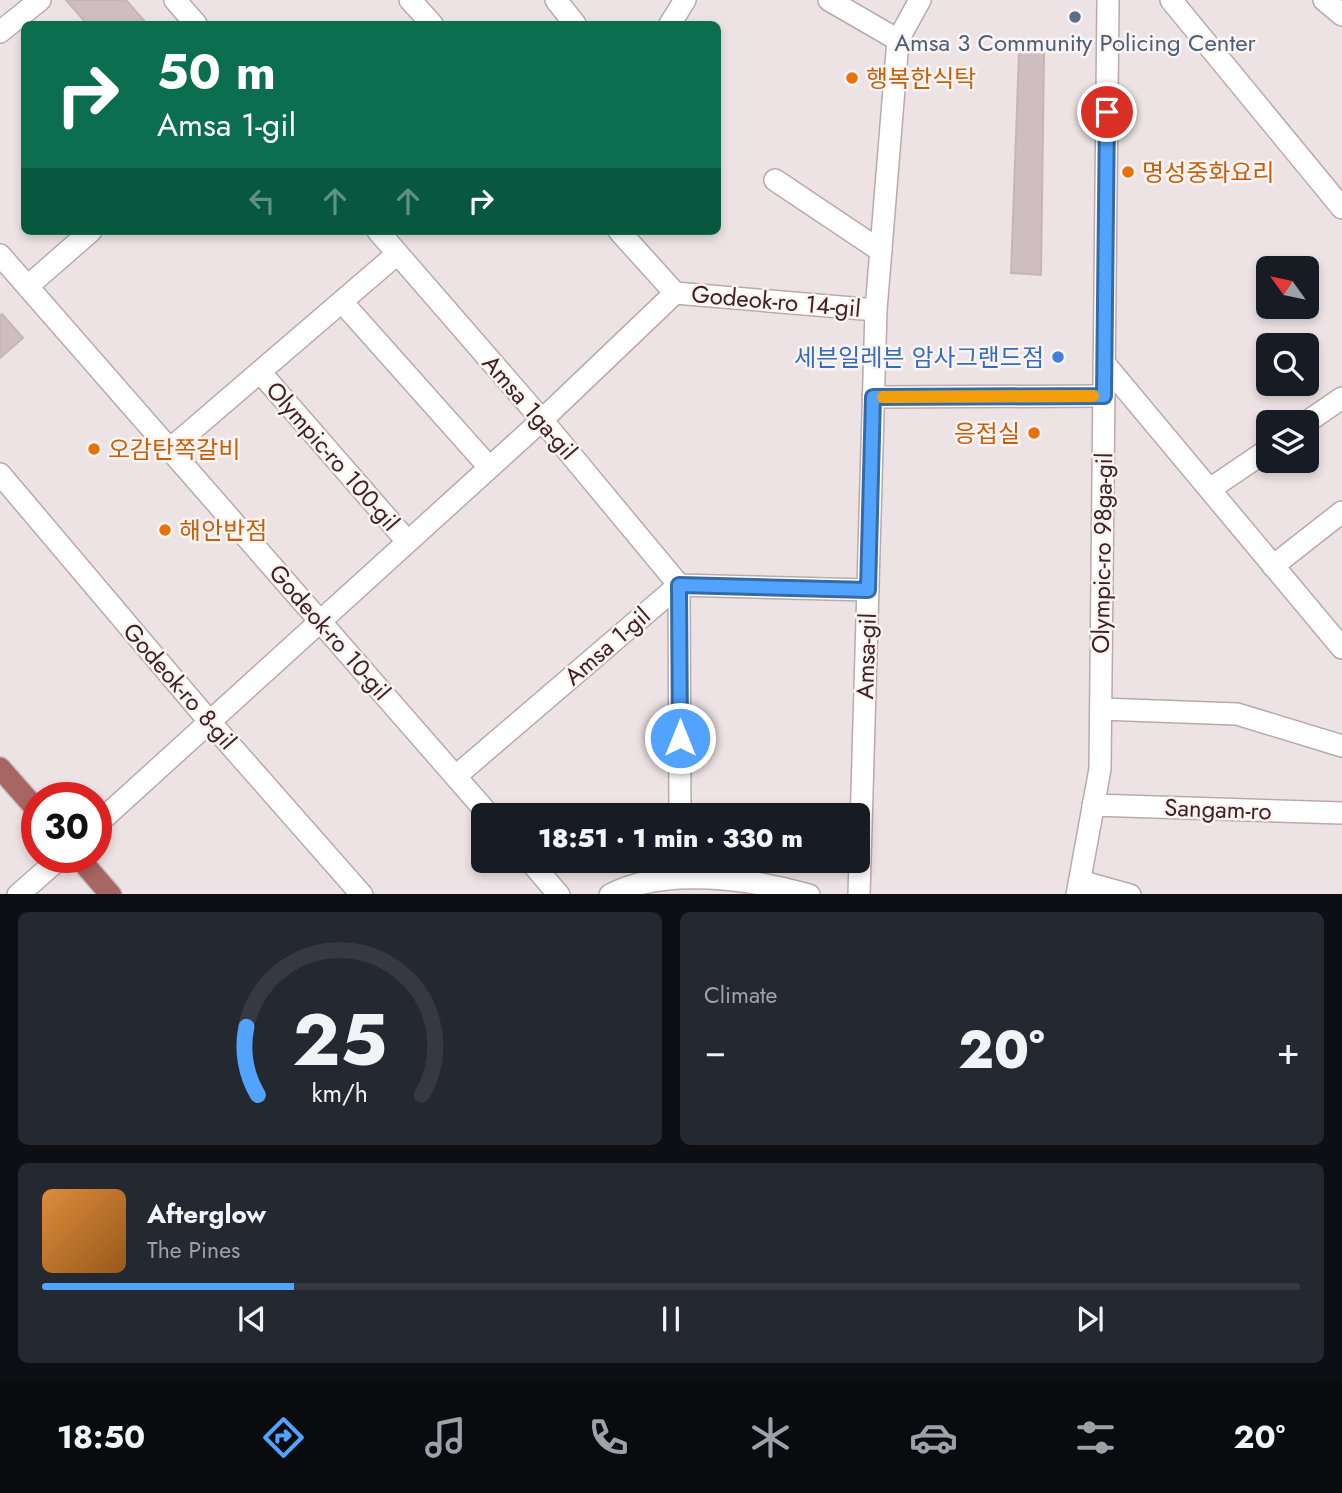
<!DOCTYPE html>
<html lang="en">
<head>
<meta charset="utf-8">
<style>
	:root { --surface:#171b24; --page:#242831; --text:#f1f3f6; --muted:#9ea1a6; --line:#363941; --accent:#51a3fe }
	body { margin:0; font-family:Jost,"Noto Sans KR",sans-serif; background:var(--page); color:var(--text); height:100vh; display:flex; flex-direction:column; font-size:26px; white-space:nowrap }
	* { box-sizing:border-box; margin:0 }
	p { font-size:23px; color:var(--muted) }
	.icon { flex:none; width:38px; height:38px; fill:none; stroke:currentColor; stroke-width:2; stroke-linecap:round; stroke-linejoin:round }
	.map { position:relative; height:894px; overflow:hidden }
	.side { display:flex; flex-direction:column; gap:18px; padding:18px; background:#0d0f14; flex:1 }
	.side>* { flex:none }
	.hud { position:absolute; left:21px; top:21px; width:700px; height:214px; border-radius:10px; box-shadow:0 4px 10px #0003; background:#0b6e4f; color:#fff; overflow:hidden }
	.needle { width:46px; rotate:303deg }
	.tools { position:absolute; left:1256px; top:256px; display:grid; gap:14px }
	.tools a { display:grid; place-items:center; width:63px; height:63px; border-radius:10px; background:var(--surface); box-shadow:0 4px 10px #0003; font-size:35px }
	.speed { position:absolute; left:21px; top:782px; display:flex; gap:14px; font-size:35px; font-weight:700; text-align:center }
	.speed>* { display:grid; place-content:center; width:91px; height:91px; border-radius:50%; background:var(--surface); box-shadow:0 4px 10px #0003; line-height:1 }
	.speed .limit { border:10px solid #d22; background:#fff; color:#111 }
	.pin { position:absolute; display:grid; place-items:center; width:60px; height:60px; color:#fff; margin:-30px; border:4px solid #fff; border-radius:50%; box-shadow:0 2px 7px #0007 }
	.me { position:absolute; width:77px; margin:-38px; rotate:0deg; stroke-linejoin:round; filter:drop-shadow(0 0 5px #0008) }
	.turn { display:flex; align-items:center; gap:24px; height:147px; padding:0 21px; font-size:32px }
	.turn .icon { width:91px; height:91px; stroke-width:2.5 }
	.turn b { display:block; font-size:49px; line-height:60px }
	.lanes { display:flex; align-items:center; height:66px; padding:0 21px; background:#0003; justify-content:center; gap:35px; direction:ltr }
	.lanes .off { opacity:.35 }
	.big { font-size:52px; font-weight:800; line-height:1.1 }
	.side .card { flex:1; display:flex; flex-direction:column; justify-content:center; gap:10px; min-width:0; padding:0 24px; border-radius:10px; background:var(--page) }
	.side .dial { align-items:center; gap:0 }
	.dial svg { height:182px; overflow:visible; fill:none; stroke:var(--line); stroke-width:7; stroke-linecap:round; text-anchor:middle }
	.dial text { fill:var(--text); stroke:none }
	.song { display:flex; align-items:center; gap:21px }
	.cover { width:84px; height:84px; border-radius:10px; background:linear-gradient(135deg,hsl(30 70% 55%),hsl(30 70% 35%)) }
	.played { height:7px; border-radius:4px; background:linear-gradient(90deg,var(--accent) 20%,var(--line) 20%) }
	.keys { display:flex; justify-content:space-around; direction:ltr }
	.heat { display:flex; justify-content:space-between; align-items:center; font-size:38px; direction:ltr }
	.side .tiles { flex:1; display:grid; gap:18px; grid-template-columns:1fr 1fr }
	.card:last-child { grid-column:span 2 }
	.trip { position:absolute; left:471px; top:803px; width:399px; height:70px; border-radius:10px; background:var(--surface); box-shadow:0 4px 10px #0003; font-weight:800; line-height:70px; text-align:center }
	.dock { display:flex; height:112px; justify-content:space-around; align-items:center; background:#090b0e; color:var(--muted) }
	.dock .icon { width:49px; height:49px }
	.dock .active { color:var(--accent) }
	.dock b { font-size:32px; color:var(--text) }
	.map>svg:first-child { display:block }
</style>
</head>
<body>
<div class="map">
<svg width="1342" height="895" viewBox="0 0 1342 895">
	<rect width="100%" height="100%" fill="#eee3e4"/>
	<g fill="#cfbec1" stroke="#c8b4b7" stroke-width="2">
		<polygon points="66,0 126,0 147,24 87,24"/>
		<polygon points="1019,52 1044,52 1041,275 1011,273"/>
		<polygon points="2,314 23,338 0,358 0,316"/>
	</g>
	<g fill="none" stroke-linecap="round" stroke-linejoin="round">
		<defs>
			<g id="minor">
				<polyline points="175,0 196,24"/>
				<polyline points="410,0 432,24"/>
				<polyline points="556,0 575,24"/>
				<polyline points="829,0 898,40"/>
				<polyline points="1171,0 1342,208"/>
				<polyline points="1324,0 1342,15"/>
				<polyline points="670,24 685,0"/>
				<polyline points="0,32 40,0"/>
				<polyline points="775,180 881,251"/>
				<polyline points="378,231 542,420 679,585 680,816"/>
				<polyline points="619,231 675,293 876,310"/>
				<polyline points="0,255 490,816"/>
				<polyline points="28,286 91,231"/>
				<polyline points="342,302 489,467"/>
				<polyline points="1104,363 1342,648"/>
				<polyline points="260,372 407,541"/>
				<polyline points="873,397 1104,396"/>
				<polyline points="1307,422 1342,398"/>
				<polyline points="170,449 397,254"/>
				<polyline points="0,474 209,721 362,895"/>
				<polyline points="1210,489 1269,449"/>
				<polyline points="1273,566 1342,512"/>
				<polyline points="1101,709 1237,714 1342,746"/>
				<polyline points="456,776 679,585 868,590"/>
				<polyline points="1093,805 1342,813"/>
				<polyline points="96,825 542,420 675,293"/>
				<polyline points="530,861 559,895"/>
				<polyline points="1080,881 1130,895"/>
				<polyline points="18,895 60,858"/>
				<path d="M610 895C665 866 752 879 809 895"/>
				<polyline points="859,895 876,310 898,40 920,0"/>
				<polyline points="1077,895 1100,769 1108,0"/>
			</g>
			<g id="major">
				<polyline points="0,768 37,810"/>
				<polyline points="79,858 111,895"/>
			</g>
		</defs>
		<use href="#minor" stroke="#baa9aa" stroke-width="24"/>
		<use href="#major" stroke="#cac1c1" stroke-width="24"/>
		<use href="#minor" stroke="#fff" stroke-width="21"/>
		<use href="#major" stroke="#a76563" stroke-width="21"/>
	</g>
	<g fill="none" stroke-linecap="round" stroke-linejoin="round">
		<defs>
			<polyline id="route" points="680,738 679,585 868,590 873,397 1104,396 1107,112"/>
		</defs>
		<use href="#route" stroke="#356aa5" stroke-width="18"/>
		<use href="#route" stroke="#51a3fe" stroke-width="12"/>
		<polyline stroke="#f59e0b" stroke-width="12" points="883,397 1093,396"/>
	</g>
	<circle fill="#5c6f8a" stroke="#faf4f5" stroke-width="2.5" cx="1075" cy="17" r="7"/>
	<g fill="#e8710a" stroke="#faf4f5" stroke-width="2.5">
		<circle cx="852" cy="78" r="7"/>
		<circle cx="1128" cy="172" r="7"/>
		<circle cx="1034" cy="433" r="7"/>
		<circle cx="94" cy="449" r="7"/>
		<circle cx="165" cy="530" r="7"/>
	</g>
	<circle fill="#3f7fe0" stroke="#faf4f5" stroke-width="2.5" cx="1058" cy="357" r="7"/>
	<g text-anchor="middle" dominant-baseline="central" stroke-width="5" stroke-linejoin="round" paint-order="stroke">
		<g font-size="24" fill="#4e5e75" stroke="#faf4f5">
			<text x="1075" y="42">Amsa 3 Community Policing Center</text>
		</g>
		<g font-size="24" fill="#c56008" stroke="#faf4f5" text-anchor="start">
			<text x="866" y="78">행복한식탁</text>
			<text x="1142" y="172">명성중화요리</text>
			<text x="1020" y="433" text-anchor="end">응접실</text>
			<text x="108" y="449">오감탄쪽갈비</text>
			<text x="179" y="530">해안반점</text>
		</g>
		<g font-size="24" fill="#412121" stroke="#faf4f5">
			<text transform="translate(776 301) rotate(5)">Godeok-ro 14-gil</text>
			<text transform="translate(530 407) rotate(49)">Amsa 1ga-gil</text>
			<text transform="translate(333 456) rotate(49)">Olympic-ro 100-gil</text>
			<text transform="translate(1102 553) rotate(-89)">Olympic-ro 98ga-gil</text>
			<text transform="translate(330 632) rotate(49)">Godeok-ro 10-gil</text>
			<text transform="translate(607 646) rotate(-41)">Amsa 1-gil</text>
			<text transform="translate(866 656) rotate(-88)">Amsa-gil</text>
			<text transform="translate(180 686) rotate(49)">Godeok-ro 8-gil</text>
			<text transform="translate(1218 809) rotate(2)">Sangam-ro</text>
		</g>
		<g font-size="24" fill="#366cbe" stroke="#faf4f5" text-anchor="end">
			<text x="1044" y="357">세븐일레븐 암사그랜드점</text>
		</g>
	</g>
</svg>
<div class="tools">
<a><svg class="needle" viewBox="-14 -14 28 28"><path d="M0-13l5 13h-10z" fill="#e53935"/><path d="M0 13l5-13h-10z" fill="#9ea1a6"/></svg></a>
<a><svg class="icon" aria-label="search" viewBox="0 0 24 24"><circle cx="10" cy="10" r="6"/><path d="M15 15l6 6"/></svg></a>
<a><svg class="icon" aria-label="layers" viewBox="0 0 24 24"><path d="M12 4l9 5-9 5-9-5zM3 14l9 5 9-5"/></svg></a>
</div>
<div class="speed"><div class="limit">30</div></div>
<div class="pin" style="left:1107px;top:112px;background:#d93025"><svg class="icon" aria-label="arrive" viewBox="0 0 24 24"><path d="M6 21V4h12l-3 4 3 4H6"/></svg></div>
<svg class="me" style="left:680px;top:738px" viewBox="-20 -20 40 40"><circle r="17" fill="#51a3fe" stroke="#fff" stroke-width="3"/><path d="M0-11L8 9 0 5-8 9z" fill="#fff"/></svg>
<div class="trip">18:51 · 1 min · 330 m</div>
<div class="hud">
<div class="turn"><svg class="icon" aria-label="right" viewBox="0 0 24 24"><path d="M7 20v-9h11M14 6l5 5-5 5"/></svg><div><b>50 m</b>Amsa 1-gil</div></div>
<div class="lanes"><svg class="icon off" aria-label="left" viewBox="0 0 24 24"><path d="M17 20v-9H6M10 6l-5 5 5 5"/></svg><svg class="icon off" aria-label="ahead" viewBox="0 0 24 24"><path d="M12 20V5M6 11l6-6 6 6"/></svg><svg class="icon off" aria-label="ahead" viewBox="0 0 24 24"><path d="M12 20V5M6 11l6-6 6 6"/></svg><svg class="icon" aria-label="right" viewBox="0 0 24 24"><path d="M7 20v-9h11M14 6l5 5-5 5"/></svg></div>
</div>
</div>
<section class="side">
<div class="tiles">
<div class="card dial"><svg viewBox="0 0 100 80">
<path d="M14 69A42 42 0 1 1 86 69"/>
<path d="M14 69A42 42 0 0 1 9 39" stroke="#51a3fe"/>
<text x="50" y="56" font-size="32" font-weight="700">25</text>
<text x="50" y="72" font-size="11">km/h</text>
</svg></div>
<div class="card"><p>Climate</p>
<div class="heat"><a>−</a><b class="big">20°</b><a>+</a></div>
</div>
<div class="card">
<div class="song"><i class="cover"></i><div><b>Afterglow</b><p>The Pines</p></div></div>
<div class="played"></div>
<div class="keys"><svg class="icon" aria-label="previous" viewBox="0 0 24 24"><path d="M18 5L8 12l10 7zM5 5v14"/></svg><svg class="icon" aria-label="pause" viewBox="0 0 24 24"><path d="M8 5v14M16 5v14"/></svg><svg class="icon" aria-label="next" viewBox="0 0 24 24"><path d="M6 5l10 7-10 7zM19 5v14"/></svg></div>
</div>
</div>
</section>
<nav class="dock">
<b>18:50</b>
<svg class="icon active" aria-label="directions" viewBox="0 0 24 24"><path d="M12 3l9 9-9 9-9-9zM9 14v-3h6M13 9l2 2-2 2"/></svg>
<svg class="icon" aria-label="music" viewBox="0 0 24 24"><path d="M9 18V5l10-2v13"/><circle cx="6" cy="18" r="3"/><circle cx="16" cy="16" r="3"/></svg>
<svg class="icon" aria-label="phone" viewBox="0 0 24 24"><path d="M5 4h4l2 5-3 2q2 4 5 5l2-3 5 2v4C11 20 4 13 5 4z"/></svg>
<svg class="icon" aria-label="climate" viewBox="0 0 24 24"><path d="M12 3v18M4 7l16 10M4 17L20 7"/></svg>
<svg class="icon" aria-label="car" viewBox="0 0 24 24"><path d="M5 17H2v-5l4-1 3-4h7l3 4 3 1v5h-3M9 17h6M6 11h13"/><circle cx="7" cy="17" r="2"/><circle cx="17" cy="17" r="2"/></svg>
<svg class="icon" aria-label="filters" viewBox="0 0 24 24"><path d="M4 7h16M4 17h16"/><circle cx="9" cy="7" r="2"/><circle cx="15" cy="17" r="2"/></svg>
<b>20°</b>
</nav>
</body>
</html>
